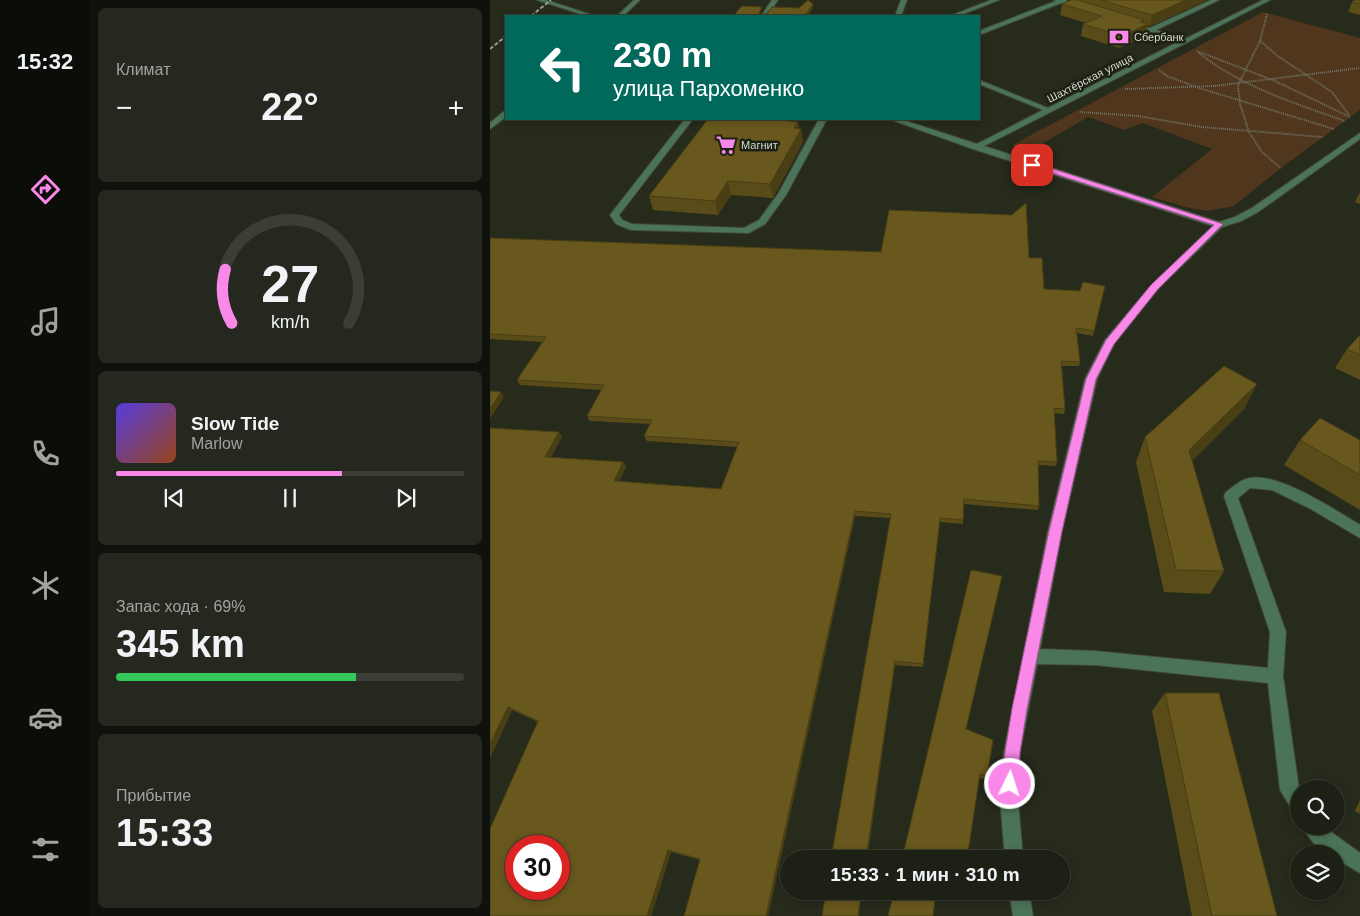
<!DOCTYPE html>
<html lang="ru">
<head>
<meta charset="utf-8">
<style>
	:root { --surface:#1c2015; --page:#25281e; --text:#f1f3f6; --muted:#a0a3a0; --line:#3a3e34; --accent:#f988e9 }
	body { margin:0; font-family:Helvetica,sans-serif; background:var(--page); color:var(--text); height:100vh; display:flex; flex-direction:column; font-size:19px; white-space:nowrap }
	* { box-sizing:border-box; margin:0 }
	p { font-size:16px; color:var(--muted) }
	.icon { flex:none; width:28px; height:28px; fill:none; stroke:currentColor; stroke-width:2; stroke-linecap:round; stroke-linejoin:round }
	.map { position:relative; flex:1; overflow:hidden }
	.drawer { display:flex; flex-direction:column; gap:8px; padding:8px; background:#0f120c; width:400px }
	.drawer>* { flex:none }
	.guide { position:absolute; left:15px; top:15px; width:475px; height:105px; border-radius:0px; box-shadow:0 2px 8px #0003,0 0 0 1px var(--line); background:#00695c; color:#fff; overflow:hidden }
	.tools { position:absolute; left:800px; top:780px; display:grid; gap:10px }
	.tools a { display:grid; place-items:center; width:55px; height:55px; border-radius:50%; background:var(--surface); box-shadow:0 2px 8px #0003,0 0 0 1px var(--line); font-size:25px }
	.speed { position:absolute; left:15px; top:835px; display:flex; gap:10px; font-size:25px; font-weight:700; text-align:center }
	.speed>* { display:grid; place-content:center; width:65px; height:65px; border-radius:50%; background:var(--surface); box-shadow:0 2px 8px #0003,0 0 0 1px var(--line); line-height:1 }
	.speed .limit { border:8px solid #d22; background:#fff; color:#111 }
	.pin { position:absolute; display:grid; place-items:center; width:42px; height:42px; color:#fff; margin:-21px; border-radius:10px; box-shadow:0 2px 8px #0006 }
	.me { position:absolute; width:55px; margin:-28px; rotate:4deg; stroke-linejoin:round; filter:drop-shadow(0 0 4px #0008) }
	.turn { display:flex; align-items:center; gap:18px; height:105px; padding:0 25px; font-size:22px }
	.turn .icon { width:65px; height:65px; stroke-width:2.5 }
	.turn b { display:block; font-size:35px; line-height:42px }
	.big { font-size:38px; font-weight:600; line-height:1.1 }
	.drawer .card { flex:1; display:flex; flex-direction:column; justify-content:center; gap:8px; min-width:0; padding:0 18px; border-radius:8px; background:var(--page) }
	.drawer .dial { align-items:center; gap:0 }
	.dial svg { height:130px; overflow:visible; fill:none; stroke:var(--line); stroke-width:7; stroke-linecap:round; text-anchor:middle }
	.dial text { fill:var(--text); stroke:none }
	.song { display:flex; align-items:center; gap:15px }
	.cover { width:60px; height:60px; border-radius:8px; background:linear-gradient(135deg,hsl(250 70% 55%),hsl(20 70% 35%)) }
	.played { height:5px; border-radius:2px; background:linear-gradient(90deg,var(--accent) 65%,var(--line) 65%) }
	.keys { display:flex; justify-content:space-around; direction:ltr }
	.heat { display:flex; justify-content:space-between; align-items:center; font-size:28px; direction:ltr }
	.charge { height:8px; border-radius:4px; background:linear-gradient(90deg,#34c759 69%,var(--line) 0) }
	.trip { position:absolute; left:290px; top:850px; width:290px; height:50px; border-radius:25px; background:var(--surface); box-shadow:0 2px 8px #0003,0 0 0 1px var(--line); font-weight:600; line-height:50px; text-align:center }
	main { display:flex; flex:1; min-height:0 }
	.menu { display:flex; flex-direction:column; width:90px; justify-content:space-around; align-items:center; background:#0b0d08; color:var(--muted) }
	.menu .icon { width:35px; height:35px }
	.menu .on { color:var(--accent) }
	.menu b { font-size:22px; color:var(--text) }
	.map>svg:first-child { display:block }
</style>
</head>
<body>
<main>
<nav class="menu">
<b>15:32</b>
<svg class="icon on" aria-label="directions" viewBox="0 0 24 24"><path d="M12 3l9 9-9 9-9-9zM9 14v-3h6M13 9l2 2-2 2"/></svg>
<svg class="icon" aria-label="music" viewBox="0 0 24 24"><path d="M9 18V5l10-2v13"/><circle cx="6" cy="18" r="3"/><circle cx="16" cy="16" r="3"/></svg>
<svg class="icon" aria-label="phone" viewBox="0 0 24 24"><path d="M5 4h4l2 5-3 2q2 4 5 5l2-3 5 2v4C11 20 4 13 5 4z"/></svg>
<svg class="icon" aria-label="climate" viewBox="0 0 24 24"><path d="M12 3v18M4 7l16 10M4 17L20 7"/></svg>
<svg class="icon" aria-label="car" viewBox="0 0 24 24"><path d="M5 17H2v-5l4-1 3-4h7l3 4 3 1v5h-3M9 17h6M6 11h13"/><circle cx="7" cy="17" r="2"/><circle cx="17" cy="17" r="2"/></svg>
<svg class="icon" aria-label="filters" viewBox="0 0 24 24"><path d="M4 7h16M4 17h16"/><circle cx="9" cy="7" r="2"/><circle cx="15" cy="17" r="2"/></svg>
</nav>
<section class="drawer">
<div class="card"><p>Климат</p>
<div class="heat"><a>−</a><b class="big">22°</b><a>+</a></div>
</div>
<div class="card dial"><svg viewBox="0 0 100 80">
<path d="M14 69A42 42 0 1 1 86 69"/>
<path d="M14 69A42 42 0 0 1 10 36" stroke="#f988e9"/>
<text x="50" y="56" font-size="32" font-weight="700">27</text>
<text x="50" y="72" font-size="11">km/h</text>
</svg></div>
<div class="card">
<div class="song"><i class="cover"></i><div><b>Slow Tide</b><p>Marlow</p></div></div>
<div class="played"></div>
<div class="keys"><svg class="icon" aria-label="previous" viewBox="0 0 24 24"><path d="M18 5L8 12l10 7zM5 5v14"/></svg><svg class="icon" aria-label="pause" viewBox="0 0 24 24"><path d="M8 5v14M16 5v14"/></svg><svg class="icon" aria-label="next" viewBox="0 0 24 24"><path d="M6 5l10 7-10 7zM19 5v14"/></svg></div>
</div>
<div class="card"><p>Запас хода · 69%</p><b class="big">345 km</b><div class="charge"></div></div>
<div class="card"><p>Прибытие</p><b class="big">15:33</b></div>
</section>
<div class="map">
<svg width="870" height="916" viewBox="0 0 870 916">
	<rect width="100%" height="100%" fill="#262b1c"/>
	<polygon fill="#50361d" points="773,12 870,38 870,110 791,168 744,206 718,211 695,207 662,197 722,149 653,123 634,130 598,117 538,152 522,145"/>
	<g fill="none" stroke-linecap="round" stroke-linejoin="round">
		<defs>
			<g id="minor">
				<polygon points="47,0 56,0 105,16 97,16"/>
				<polygon points="144,0 150,0 133,16 127,16"/>
				<polygon points="282,0 288,0 277,16 271,16"/>
				<polygon points="411,0 417,0 411,16 405,16"/>
				<polygon points="501,0 509,0 468,16 460,16"/>
				<polygon points="564,0 577,0 576,1 591,8 588,10 571,3 489,35 489,31 566,1"/>
				<path d="M721 0H729L666 30 695 39 773 0H780L494 146 729 222 745 217 762 208 870 133V139L768 212 751 221 732 227 668 289 624 344 607 379 572 531 550 649 605 651 778 668 780 632 734 496 736 492C742 488 749 481 756 479 784 469 845 510 870 525V538L819 508 782 490 760 488 748 498 796 632 793 676 809 789V814L803 811 790 790 778 683 605 665 547 664 530 752 528 799 533 859H515L510 799 514 752 558 531 595 379 615 340 662 285 723 226 483 149 399 119H410L487 144 553 110 489 84V80L558 108 690 41 641 26V24L660 28Z"/>
				<polygon points="13,112 16,112 16,117 0,129 0,123"/>
				<polygon points="195,119 203,119 129,215 132,220 142,224 254,228 269,220 288,194 329,119 337,119 296,195 275,224 259,233 141,230 126,224 120,215"/>
				<path d="M813 826H833L870 853V873L846 859V854C831 854 819 840 813 826Z"/>
				<polygon points="519,891 539,891 543,916 523,916"/>
			</g>
		</defs>
		<use href="#minor" stroke="#424739" stroke-width="2"/>
		<g stroke="#707467" stroke-width="2" stroke-dasharray="1 1" stroke-linecap="butt">
			<polyline points="777,14 770,41 789,57 842,92 859,115"/>
			<polyline points="770,41 748,85 750,104 759,132 772,152 791,168"/>
			<polyline points="707,51 785,81 860,117"/>
			<path d="M709 53C752 87 804 103 855 121"/>
			<polyline points="669,70 677,76 709,88 844,129"/>
			<polyline points="635,89 724,86 870,68"/>
			<polyline points="590,112 648,116 712,127 833,137"/>
		</g>
		<use href="#minor" fill="#4b7357" fill-rule="evenodd"/>
		<g stroke="#999d91" stroke-width="2" stroke-dasharray="4 2" stroke-linecap="butt">
			<polyline points="41,16 61,0"/>
			<polyline points="0,49 16,36"/>
		</g>
	</g>
	<g fill="#594c19">
		<polygon points="588,0 717,0 660,26 658,25 656,36 629,48 591,36 593,24 596,23 570,15 572,4"/>
		<polygon points="870,0 870,15 858,12 862,2"/>
		<polygon points="304,122 308,122 309,129 311,129 313,142 283,198 241,195 228,215 163,210 159,196"/>
		<polygon points="870,192 870,204 865,202"/>
		<polygon points="0,238 539,258 554,289 590,291 615,286 603,336 587,333 590,362 589,366 572,366 575,409 574,414 564,413 567,462 566,466 549,465 549,506 548,510 474,504 473,524 450,522 433,667 405,665 377,859 341,859 401,518 365,516 278,916 194,916 210,860 181,852 161,916 48,722 22,710 0,758 0,428 69,432 72,437 61,457 133,462 136,467 129,481 231,489 247,447 157,441 154,436 160,424 100,421 97,416 112,390 30,385 27,380 53,342 0,339"/>
		<polygon points="870,335 870,380 845,368 857,349"/>
		<polygon points="767,384 754,409 702,461 734,571 720,594 674,592 646,462 655,437"/>
		<polygon points="810,440 870,440 870,510 794,465"/>
		<polygon points="675,693 787,916 702,916 662,711"/>
		<polygon points="476,729 503,740 496,780 490,778"/>
		<polygon points="870,800 870,814 865,811"/>
	</g>
	<g fill="#493e14">
		<polygon points="696,0 717,0 660,26 662,15"/>
		<polygon points="323,4 323,8 318,16 315,16"/>
		<polygon points="654,20 653,27 658,24 656,36 629,48 632,36 650,22"/>
		<polygon points="299,119 303,119 304,126 297,121"/>
		<polygon points="308,122 309,132 311,129 313,142 283,198 280,184"/>
		<polygon points="238,181 241,195 228,215 225,201"/>
		<polygon points="767,384 754,409 688,475 699,450"/>
		<polygon points="11,392 14,397 0,419 0,409"/>
		<polygon points="69,432 72,437 58,462 55,457"/>
		<polygon points="133,462 136,467 127,485 124,481"/>
		<polygon points="365,511 365,516 278,916 276,916"/>
		<polygon points="450,518 450,522 433,667 433,664"/>
		<polygon points="405,661 405,665 377,859 376,859"/>
		<polygon points="18,707 22,710 0,758 0,744"/>
		<polygon points="178,850 181,852 161,916 157,916"/>
		<polygon points="371,891 372,891 369,916 368,916"/>
	</g>
	<g fill="#68581d" stroke="#493e14" fill-rule="evenodd">
		<polygon points="318,0 323,4 315,16 243,16 252,6 272,7 269,14 276,14 282,7 309,8"/>
		<polygon points="581,0 588,0 654,20 650,22 658,24 632,36 593,24 612,16 572,4"/>
		<polygon points="611,0 696,0 662,15"/>
		<polygon points="865,0 870,0 870,4 862,2"/>
		<polygon points="218,119 299,119 297,121 308,122 304,128 311,129 280,184 238,181 225,201 159,196"/>
		<path d="M536 203 539 258H552L554 289 590 291 593 282 615 286 604 331 586 328 590 362 571 361 575 409 564 408 567 462 548 461 549 506 474 499 473 520 450 518 433 664 405 661 376 859H341L401 514 365 511 276 916H194L210 859 178 850 157 916H0V829L48 721 18 707 0 744V428L69 432 55 457 133 462 124 481 231 489 249 442 154 436 162 420 97 416 114 385 27 380 56 337 0 334V238L391 252 399 210 522 215ZM26 846H69V889H26Z"/>
		<polygon points="870,335 870,355 857,349"/>
		<polygon points="734,366 767,384 699,450 734,571 686,570 655,437"/>
		<polygon points="0,391 11,392 0,409"/>
		<polygon points="830,418 870,440 870,475 810,440"/>
		<polygon points="481,570 512,576 476,729 503,740 497,777 490,774 477,859 412,859"/>
		<polygon points="675,693 729,693 787,916 722,916"/>
		<polygon points="336,891 371,891 368,916 332,916"/>
		<polygon points="404,891 446,891 443,916 398,916"/>
	</g>
	<polygon fill="#f988e9" stroke="#a25897" points="540,163 545,163 733,224 668,289 624,344 606,379 572,531 537,709 530,752 528,784 526,789 520,791 515,789 512,784 515,752 522,709 559,531 596,379 616,340 661,285 724,225 540,166"/>
	<defs>
		<symbol id="bank-bare" viewBox="-9 -9 18 18"><path d="M-6-4H6V4H-6ZM0-2.3a2.3 2.3 0 1 0 0 4.6a2.3 2.3 0 1 0 0-4.6Z" fill="#f988e9" stroke="#1d2113" stroke-width="2.5" paint-order="stroke"/></symbol>
		<symbol id="supermarket-bare" viewBox="-9 -9 18 18"><path d="M-6-5.5h2.5l.6 2H6L4.5 2H-2.5L-4.4-4H-6ZM-1.5 3.2a1.3 1.3 0 1 0 .1 0ZM3 3.2a1.3 1.3 0 1 0 .1 0Z" fill="#f988e9" stroke="#1d2113" stroke-width="2.5" paint-order="stroke"/></symbol>
	</defs>
	<g fill-rule="evenodd">
		<use href="#bank-bare" x="615" y="23" width="28" height="28"/>
		<use href="#supermarket-bare" x="222" y="131" width="28" height="28"/>
	</g>
	<g text-anchor="middle" dominant-baseline="central" stroke-width="5" stroke-linejoin="round" paint-order="stroke">
		<g font-size="11" fill="#d5d9cf" stroke="#1d2113" text-anchor="start">
			<text x="644" y="37">Сбербанк</text>
			<text x="251" y="145">Магнит</text>
		</g>
		<g font-size="11" fill="#d5d9cf" stroke="#1d2113">
			<text transform="translate(600 78) rotate(-27)">Шахтёрская улица</text>
		</g>
	</g>
</svg>
<div class="tools">
<a><svg class="icon" aria-label="search" viewBox="0 0 24 24"><circle cx="10" cy="10" r="6"/><path d="M15 15l6 6"/></svg></a>
<a><svg class="icon" aria-label="layers" viewBox="0 0 24 24"><path d="M12 4l9 5-9 5-9-5zM3 14l9 5 9-5"/></svg></a>
</div>
<div class="speed"><div class="limit">30</div></div>
<div class="pin" style="left:542px;top:165px;background:#d93025"><svg class="icon" aria-label="arrive" viewBox="0 0 24 24"><path d="M6 21V4h12l-3 4 3 4H6"/></svg></div>
<svg class="me" style="left:520px;top:784px" viewBox="-20 -20 40 40"><circle r="17" fill="#f988e9" stroke="#fff" stroke-width="3"/><path d="M0-11L8 9 0 5-8 9z" fill="#fff"/></svg>
<div class="trip">15:33 · 1 мин · 310 m</div>
<div class="guide">
<div class="turn"><svg class="icon" aria-label="left" viewBox="0 0 24 24"><path d="M17 20v-9H6M10 6l-5 5 5 5"/></svg><div><b>230 m</b>улица Пархоменко</div></div>
</div>
</div>
</main>
</body>
</html>
